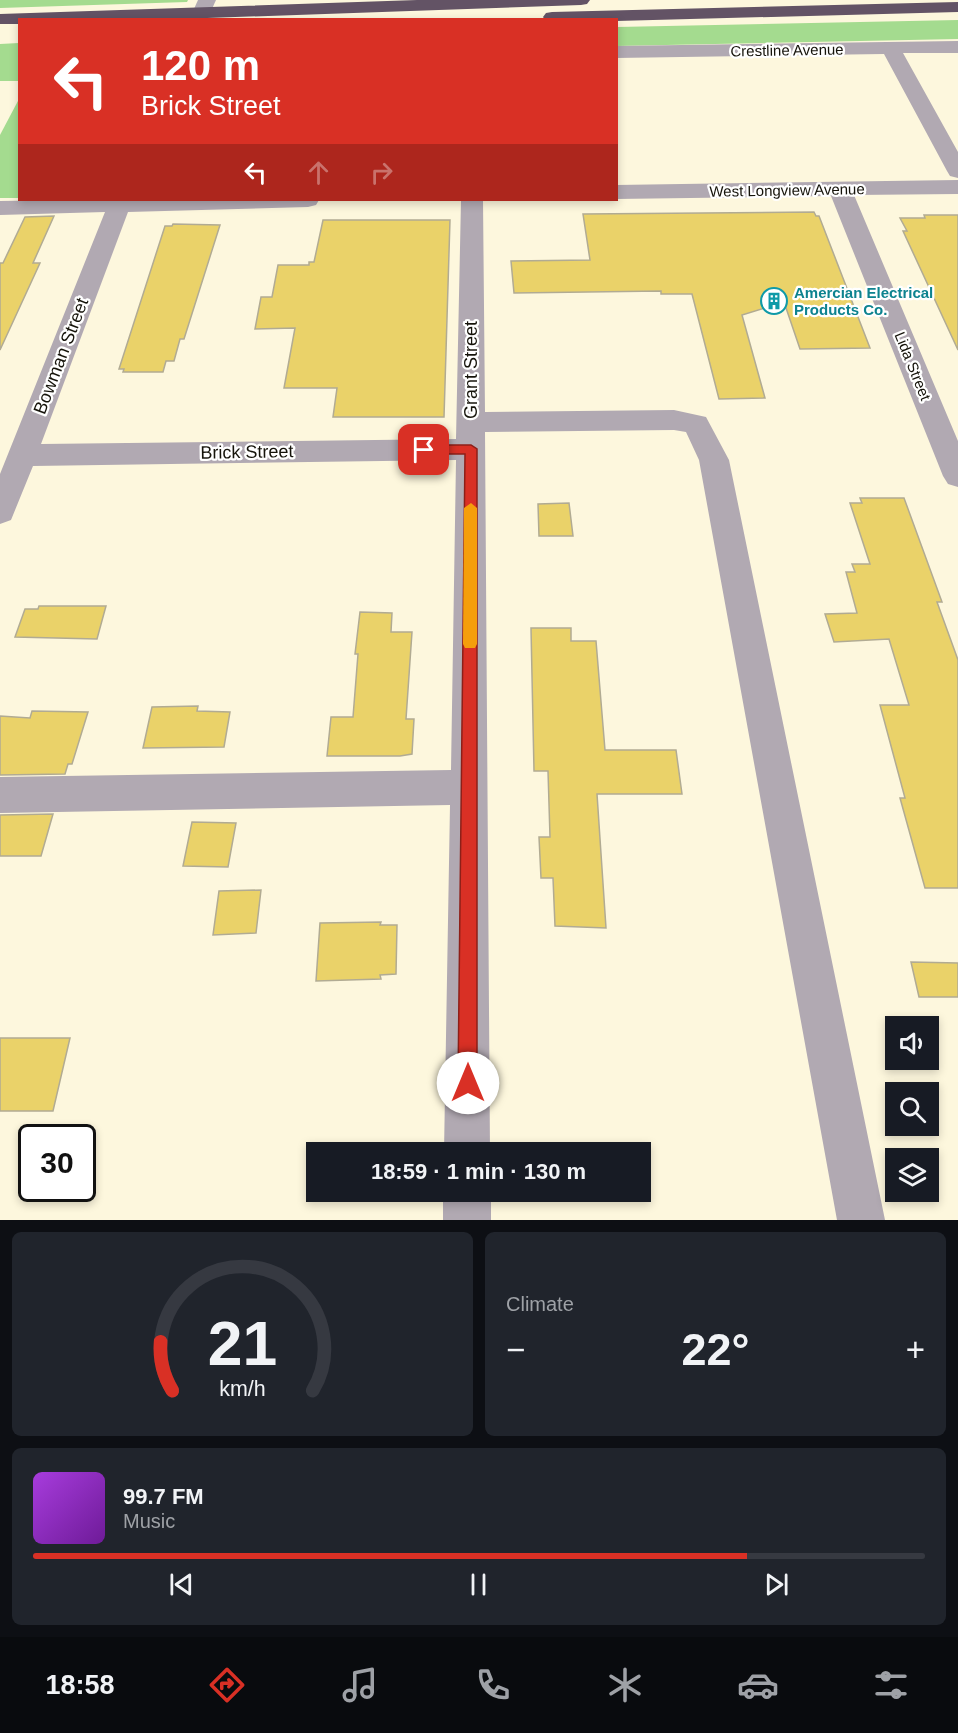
<!DOCTYPE html>
<html lang="en">
<head>
<meta charset="utf-8">
<style>
	:root { --surface:#171b24; --page:#20242c; --text:#f1f3f6; --muted:#9ea1a6; --line:#363941; --accent:#d93025 }
	body { margin:0; font-family:Arial,sans-serif; background:var(--page); color:var(--text); height:100vh; display:flex; flex-direction:column; font-size:22px; white-space:nowrap }
	* { box-sizing:border-box; margin:0 }
	p { font-size:20px; color:var(--muted) }
	.icon { flex:none; width:33px; height:33px; fill:none; stroke:currentColor; stroke-width:2; stroke-linecap:round; stroke-linejoin:round }
	.map { position:relative; height:1220px; overflow:hidden }
	.drawer { display:flex; flex-direction:column; gap:12px; padding:12px; background:#0d0f14; flex:1 }
	.drawer>* { flex:none }
	.guide { position:absolute; left:18px; top:18px; width:600px; height:183px; border-radius:0px; box-shadow:0 3px 9px #0003; background:#d93025; color:#fff; overflow:hidden }
	.fabs { position:absolute; left:885px; top:1016px; display:grid; gap:12px }
	.fabs a { display:grid; place-items:center; width:54px; height:54px; border-radius:0px; background:var(--surface); box-shadow:0 3px 9px #0003; font-size:30px }
	.speed { position:absolute; left:18px; top:1124px; display:flex; gap:12px; font-size:30px; font-weight:700; text-align:center }
	.speed>* { display:grid; place-content:center; width:78px; height:78px; border-radius:50%; background:var(--surface); box-shadow:0 3px 9px #0003; line-height:1 }
	.speed .limit { border:3px solid #111; border-radius:9px; background:#fff; color:#111 }
	.pin { position:absolute; display:grid; place-items:center; width:51px; height:51px; color:#fff; margin:-26px; border-radius:12px; box-shadow:0 3px 9px #0006 }
	.me { position:absolute; width:66px; margin:-33px; rotate:0deg; stroke-linejoin:round; filter:drop-shadow(0 0 4px #0008) }
	.turn { display:flex; align-items:center; gap:21px; height:126px; padding:0 24px; font-size:27px }
	.turn .icon { width:78px; height:78px; stroke-width:2.5 }
	.turn b { display:block; font-size:42px; line-height:51px }
	.lanes { display:flex; align-items:center; height:57px; padding:0 24px; background:#0003; justify-content:center; gap:30px; direction:ltr }
	.lanes .off { opacity:.35 }
	.big { font-size:45px; font-weight:600; line-height:1.1 }
	.drawer .card { flex:1; display:flex; flex-direction:column; justify-content:center; gap:9px; min-width:0; padding:0 21px; border-radius:9px; background:var(--page) }
	.drawer .dial { align-items:center; gap:0 }
	.dial svg { height:156px; overflow:visible; fill:none; stroke:var(--line); stroke-width:7; stroke-linecap:round; text-anchor:middle }
	.dial text { fill:var(--text); stroke:none }
	.song { display:flex; align-items:center; gap:18px }
	.cover { width:72px; height:72px; border-radius:9px; background:linear-gradient(135deg,hsl(280 70% 55%),hsl(280 70% 35%)) }
	.played { height:6px; border-radius:3px; background:linear-gradient(90deg,var(--accent) 80%,var(--line) 80%) }
	.keys { display:flex; justify-content:space-around; direction:ltr }
	.heat { display:flex; justify-content:space-between; align-items:center; font-size:33px; direction:ltr }
	.drawer .tiles { flex:1; display:grid; gap:12px; grid-template-columns:1fr 1fr }
	.card:last-child { grid-column:span 2 }
	.trip { position:absolute; left:306px; top:1142px; width:345px; height:60px; border-radius:0px; background:var(--surface); box-shadow:0 3px 9px #0003; font-weight:600; line-height:60px; text-align:center }
	.tab-bar { display:flex; height:96px; justify-content:space-around; align-items:center; background:#090b0e; color:var(--muted) }
	.tab-bar .icon { width:42px; height:42px }
	.tab-bar .current { color:var(--accent) }
	.tab-bar b { font-size:27px; color:var(--text) }
	.map>svg:first-child { display:block }
</style>
</head>
<body>
<div class="map">
<svg width="958" height="1220" viewBox="0 0 958 1220">
	<rect width="100%" height="100%" fill="#fdf7dd"/>
	<g fill="#a4db8f">
		<polygon points="0,0 188,0 187,2 0,8"/>
		<polygon points="958,20 958,39 617,46 617,27"/>
		<polygon points="19,43 19,81 0,81 0,44"/>
		<polygon points="19,99 19,198 0,198 0,135"/>
	</g>
	<g fill="#ead269" stroke="#b1ab93" stroke-width="1.5">
		<polygon points="814,212 816,216 819,216 870,348 800,349 784,302 742,315 765,398 719,399 692,294 661,294 661,291 514,293 511,261 590,260 583,214"/>
		<polygon points="924,215 958,215 958,350 903,231 907,231 900,218 925,218"/>
		<polygon points="54,216 33,263 40,263 0,350 0,263 3,263 25,217"/>
		<polygon points="323,220 450,220 444,417 333,417 337,388 284,388 295,328 255,329 261,297 272,297 278,265 309,265 309,262 314,262"/>
		<polygon points="173,224 220,225 184,339 180,339 174,361 166,361 163,372 123,372 124,369 119,369 165,226 172,226"/>
		<polygon points="860,498 904,498 942,602 937,602 958,660 958,888 925,888 900,798 905,798 880,705 909,705 889,639 834,642 825,614 857,613 846,572 855,572 852,564 870,564 850,503 862,503"/>
		<polygon points="569,503 573,536 539,536 538,504"/>
		<polygon points="39,606 106,606 97,639 15,637 25,609 38,609"/>
		<polygon points="360,612 392,613 391,632 412,632 406,719 414,719 412,754 400,756 327,756 331,717 353,717 358,654 355,654"/>
		<polygon points="531,628 571,628 571,641 596,641 605,750 676,750 682,794 597,794 606,928 555,926 553,878 541,878 539,837 550,837 548,771 534,771"/>
		<polygon points="198,706 197,711 230,712 224,747 143,748 152,707"/>
		<polygon points="32,711 88,712 72,764 68,764 65,774 0,775 0,716 30,718"/>
		<polygon points="53,814 41,856 0,856 0,815"/>
		<polygon points="192,822 236,823 228,867 183,866"/>
		<polygon points="261,890 256,933 213,935 219,891"/>
		<polygon points="381,922 380,925 397,925 396,974 380,975 381,979 316,981 320,923"/>
		<polygon points="911,962 958,963 958,997 919,997"/>
		<polygon points="0,1038 70,1038 53,1111 0,1111"/>
	</g>
	<g fill="none" stroke-linecap="round" stroke-linejoin="round">
		<g fill="#b1a9b2" fill-rule="evenodd">
			<polygon points="198,0 216,0 207,20 189,20"/>
			<polygon points="958,41 958,53 903,53 958,152 958,178 950,176 947,171 884,54 616,58 616,46"/>
			<polygon points="958,180 958,194 854,195 958,441 958,487 948,484 943,476 831,196 616,199 616,185"/>
			<polygon points="63,200 319,200 316,205 308,207 128,212 41,444 456,439 461,200 483,200 485,412 674,410 706,417 729,460 885,1220 837,1220 699,460 686,432 674,430 485,432 490,1152 444,1152 450,805 0,813 0,777 451,770 456,460 33,466 11,520 0,524 0,474 105,212 0,215 0,201"/>
			<rect x="443" y="1191" width="48" height="29"/>
		</g>
		<g fill="#635365" fill-rule="evenodd">
			<polygon points="417,0 590,0 587,4 581,5 151,20 20,20 20,24 0,24 0,14"/>
			<polygon points="958,2 958,12 616,21 545,20 543,17 546,13 552,12"/>
		</g>
	</g>
	<polygon fill="#d93025" stroke="#8d1f18" stroke-width="1.5" points="424,445 471,445 477,449 477,1083 474,1090 468,1093 461,1090 458,1083 465,454 424,454 418,450"/>
	<polygon fill="#f59e0b" points="471,503 477,508 477,644 475,648 465,648 463,644 464,508"/>
	<defs>
		<symbol id="building-ring" viewBox="-11 -11 22 22"><circle r="9.5" fill="#fff" stroke="#0f9aa8" stroke-width="1.5"/><path d="M-4-6H4V6H1V3H-1V6H-4ZM-2.5-4.3h1.7v1.8h-1.7ZM.8-4.3h1.7v1.8H.8ZM-2.5-1h1.7V.8h-1.7ZM.8-1h1.7V.8H.8Z" fill="#0f9aa8"/></symbol>
	</defs>
	<g fill-rule="evenodd">
		<use href="#building-ring" x="759" y="286" width="30" height="30"/>
	</g>
	<g text-anchor="middle" dominant-baseline="central" stroke-width="4.5" stroke-linejoin="round" paint-order="stroke">
		<g font-size="15" fill="#15130a" stroke="#fff">
			<text transform="translate(787 50) rotate(-1)">Crestline Avenue</text>
			<text transform="translate(787 190) rotate(-1)">West Longview Avenue</text>
			<text transform="translate(913 366) rotate(68)">Lida Street</text>
		</g>
		<g font-size="15" font-weight="bold" fill="#0d838f" stroke="#fff" text-anchor="start">
			<text x="794" y="292">Amercian Electrical<tspan x="794" dy="17">Products Co.</tspan></text>
		</g>
		<g font-size="18" fill="#15130a" stroke="#fff">
			<text transform="translate(61 356) rotate(-69)">Bowman Street</text>
			<text transform="translate(471 370) rotate(-90)">Grant Street</text>
			<text transform="translate(247 452) rotate(-1)">Brick Street</text>
		</g>
	</g>
</svg>
<div class="fabs">
<a><svg class="icon" aria-label="sound" viewBox="0 0 24 24"><path d="M4 9h4l5-4v14l-5-4H4zM17 9q2 3 0 6"/></svg></a>
<a><svg class="icon" aria-label="search" viewBox="0 0 24 24"><circle cx="10" cy="10" r="6"/><path d="M15 15l6 6"/></svg></a>
<a><svg class="icon" aria-label="layers" viewBox="0 0 24 24"><path d="M12 4l9 5-9 5-9-5zM3 14l9 5 9-5"/></svg></a>
</div>
<div class="speed"><div class="limit">30</div></div>
<div class="pin" style="left:424px;top:450px;background:#d93025"><svg class="icon" aria-label="arrive" viewBox="0 0 24 24"><path d="M6 21V4h12l-3 4 3 4H6"/></svg></div>
<svg class="me" style="left:468px;top:1083px" viewBox="-20 -20 40 40"><circle r="19" fill="#fff"/><path d="M0-13L10 11 0 6-10 11z" fill="#d93025"/></svg>
<div class="trip">18:59 · 1 min · 130 m</div>
<div class="guide">
<div class="turn"><svg class="icon" aria-label="left" viewBox="0 0 24 24"><path d="M17 20v-9H6M10 6l-5 5 5 5"/></svg><div><b>120 m</b>Brick Street</div></div>
<div class="lanes"><svg class="icon" aria-label="left" viewBox="0 0 24 24"><path d="M17 20v-9H6M10 6l-5 5 5 5"/></svg><svg class="icon off" aria-label="ahead" viewBox="0 0 24 24"><path d="M12 20V5M6 11l6-6 6 6"/></svg><svg class="icon off" aria-label="right" viewBox="0 0 24 24"><path d="M7 20v-9h11M14 6l5 5-5 5"/></svg></div>
</div>
</div>
<section class="drawer">
<div class="tiles">
<div class="card dial"><svg viewBox="0 0 100 80">
<path d="M14 69A42 42 0 1 1 86 69"/>
<path d="M14 69A42 42 0 0 1 8 44" stroke="#d93025"/>
<text x="50" y="56" font-size="32" font-weight="700">21</text>
<text x="50" y="72" font-size="11">km/h</text>
</svg></div>
<div class="card"><p>Climate</p>
<div class="heat"><a>−</a><b class="big">22°</b><a>+</a></div>
</div>
<div class="card">
<div class="song"><i class="cover"></i><div><b>99.7 FM</b><p>Music</p></div></div>
<div class="played"></div>
<div class="keys"><svg class="icon" aria-label="previous" viewBox="0 0 24 24"><path d="M18 5L8 12l10 7zM5 5v14"/></svg><svg class="icon" aria-label="pause" viewBox="0 0 24 24"><path d="M8 5v14M16 5v14"/></svg><svg class="icon" aria-label="next" viewBox="0 0 24 24"><path d="M6 5l10 7-10 7zM19 5v14"/></svg></div>
</div>
</div>
</section>
<nav class="tab-bar">
<b>18:58</b>
<svg class="icon current" aria-label="directions" viewBox="0 0 24 24"><path d="M12 3l9 9-9 9-9-9zM9 14v-3h6M13 9l2 2-2 2"/></svg>
<svg class="icon" aria-label="music" viewBox="0 0 24 24"><path d="M9 18V5l10-2v13"/><circle cx="6" cy="18" r="3"/><circle cx="16" cy="16" r="3"/></svg>
<svg class="icon" aria-label="phone" viewBox="0 0 24 24"><path d="M5 4h4l2 5-3 2q2 4 5 5l2-3 5 2v4C11 20 4 13 5 4z"/></svg>
<svg class="icon" aria-label="climate" viewBox="0 0 24 24"><path d="M12 3v18M4 7l16 10M4 17L20 7"/></svg>
<svg class="icon" aria-label="car" viewBox="0 0 24 24"><path d="M5 17H2v-5l4-1 3-4h7l3 4 3 1v5h-3M9 17h6M6 11h13"/><circle cx="7" cy="17" r="2"/><circle cx="17" cy="17" r="2"/></svg>
<svg class="icon" aria-label="filters" viewBox="0 0 24 24"><path d="M4 7h16M4 17h16"/><circle cx="9" cy="7" r="2"/><circle cx="15" cy="17" r="2"/></svg>
</nav>
</body>
</html>
